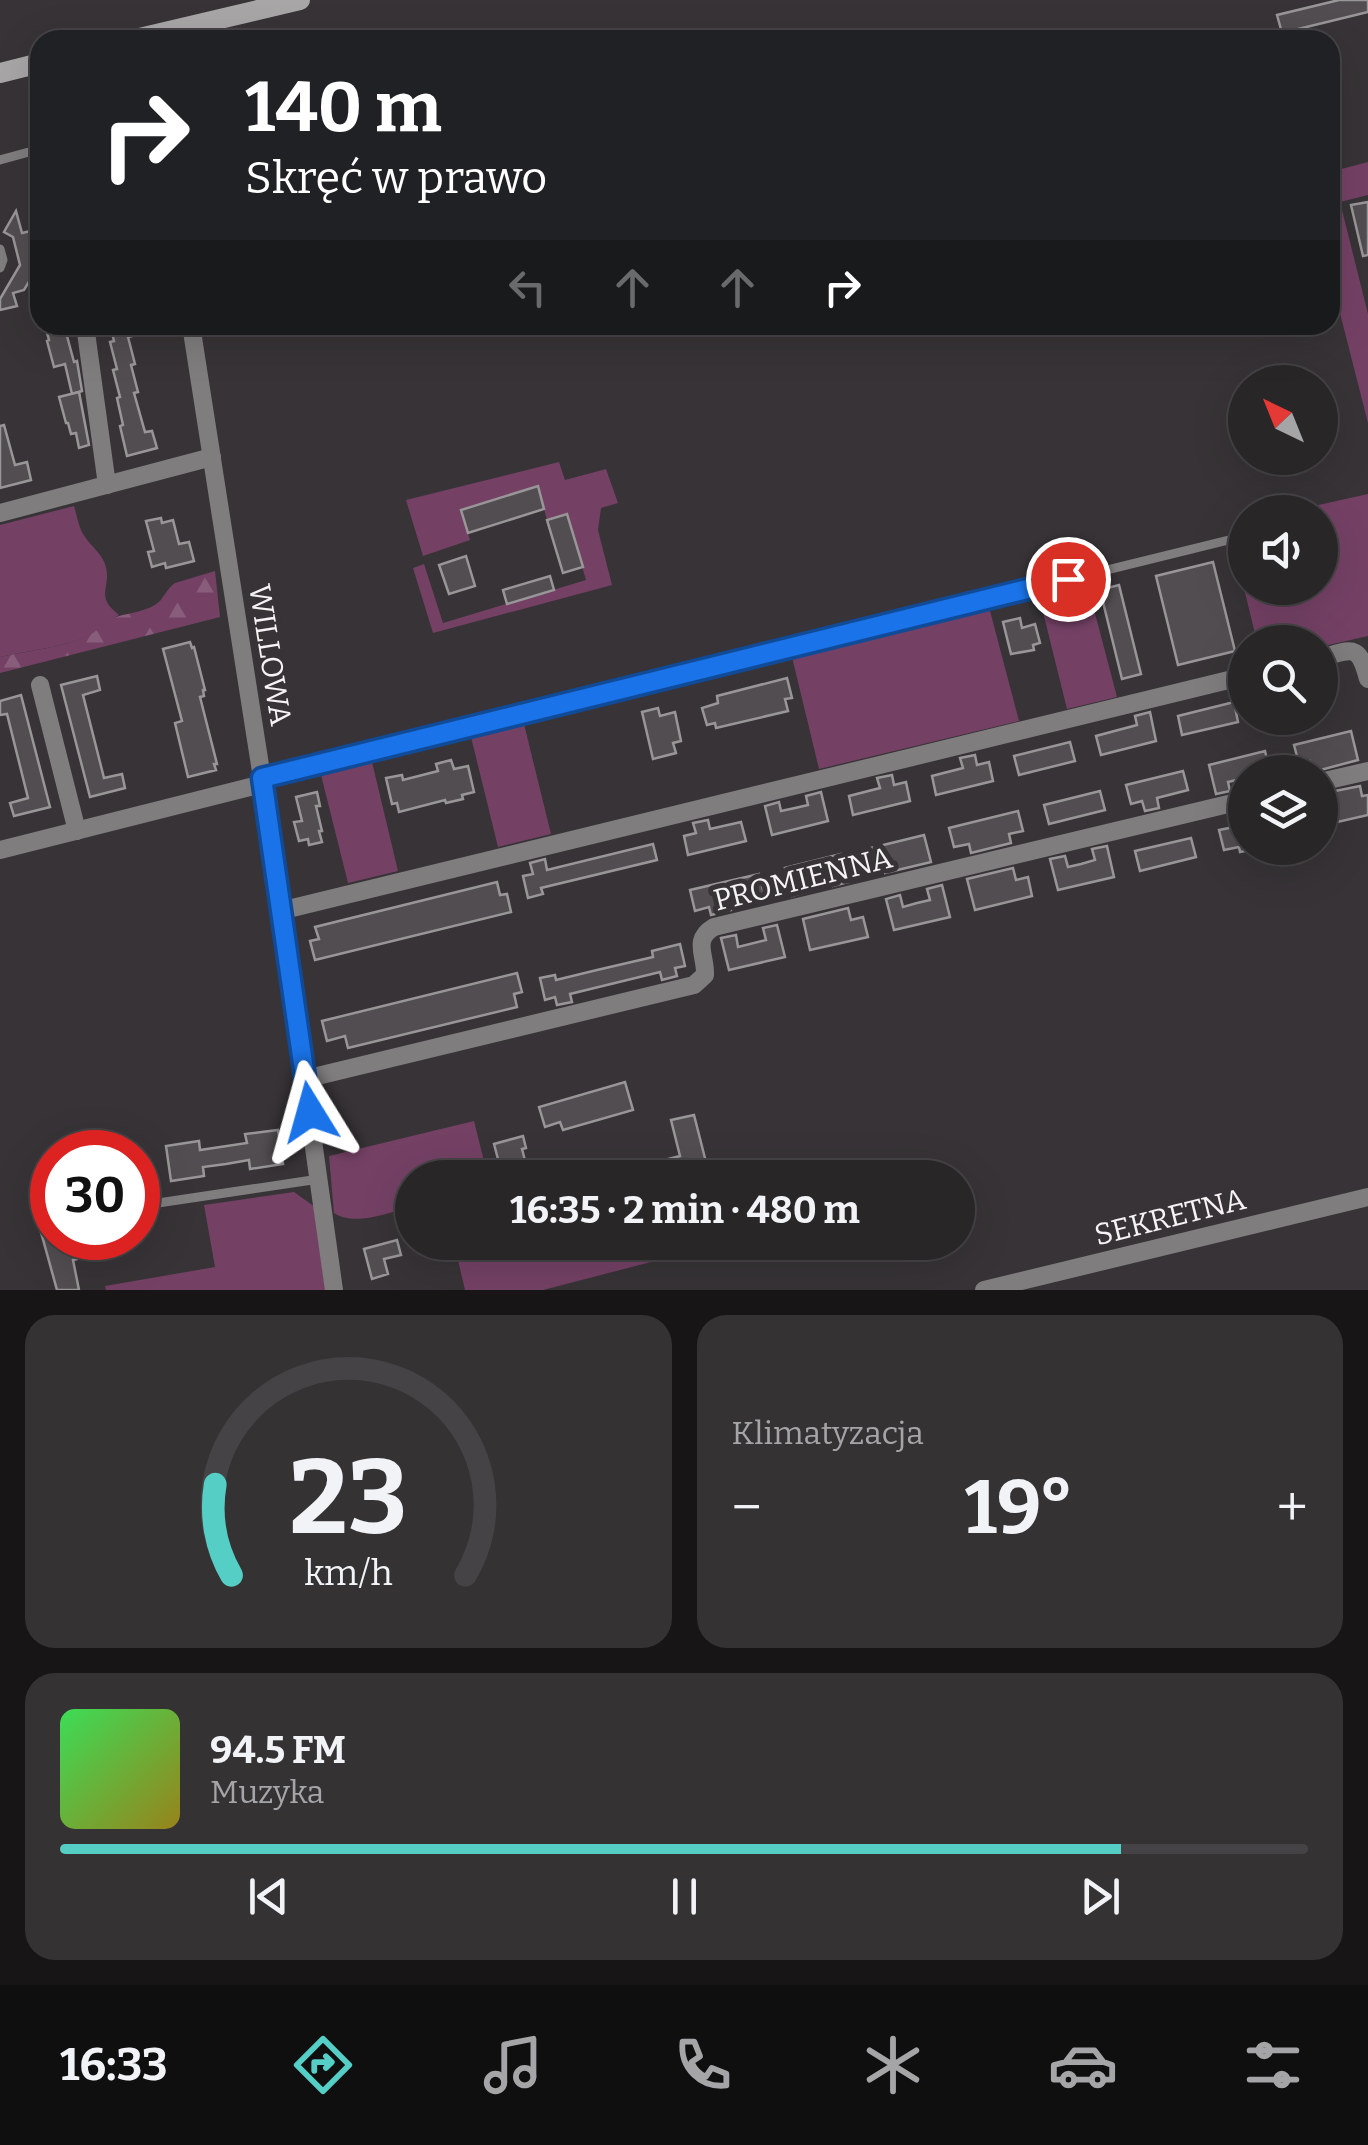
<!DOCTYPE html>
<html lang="pl">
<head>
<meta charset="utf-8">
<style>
	:root { --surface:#292628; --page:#353234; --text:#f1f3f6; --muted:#a5a5a8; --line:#454345; --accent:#55cec5 }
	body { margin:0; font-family:Bitter,serif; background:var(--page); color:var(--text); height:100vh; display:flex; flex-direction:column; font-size:38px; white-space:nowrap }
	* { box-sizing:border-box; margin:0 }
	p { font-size:32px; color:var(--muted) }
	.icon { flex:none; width:55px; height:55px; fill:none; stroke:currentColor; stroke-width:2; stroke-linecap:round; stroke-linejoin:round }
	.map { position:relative; height:1290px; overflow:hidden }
	.details { display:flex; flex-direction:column; gap:25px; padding:25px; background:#171516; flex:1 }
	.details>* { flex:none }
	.banner { position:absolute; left:30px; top:30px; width:1310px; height:305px; border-radius:30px; box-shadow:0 10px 40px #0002,0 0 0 2px var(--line); background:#202124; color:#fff; overflow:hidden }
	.needle { width:65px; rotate:317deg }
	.tools { position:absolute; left:1228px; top:365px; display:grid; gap:20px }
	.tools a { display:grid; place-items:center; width:110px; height:110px; border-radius:50%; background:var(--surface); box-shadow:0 10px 40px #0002,0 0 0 2px var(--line); font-size:50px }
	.speed { position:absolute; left:30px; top:1130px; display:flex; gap:20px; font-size:50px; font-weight:700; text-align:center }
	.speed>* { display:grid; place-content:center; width:130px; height:130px; border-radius:50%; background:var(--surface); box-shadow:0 10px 40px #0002,0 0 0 2px var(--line); line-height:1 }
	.speed .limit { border:15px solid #d22; background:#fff; color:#111 }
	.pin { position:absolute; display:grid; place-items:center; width:85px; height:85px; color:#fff; margin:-42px; border:5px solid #fff; border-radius:50%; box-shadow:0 2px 10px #0007 }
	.me { position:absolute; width:110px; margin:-55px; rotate:352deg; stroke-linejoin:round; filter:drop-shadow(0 0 8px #0008) }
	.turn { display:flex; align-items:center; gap:35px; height:210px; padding:0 50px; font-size:45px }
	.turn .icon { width:130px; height:130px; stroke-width:2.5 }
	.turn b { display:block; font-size:70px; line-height:85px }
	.lanes { display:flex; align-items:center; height:95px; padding:0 50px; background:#0003; justify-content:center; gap:50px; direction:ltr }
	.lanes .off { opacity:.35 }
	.big { font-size:75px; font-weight:700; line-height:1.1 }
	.details .card { flex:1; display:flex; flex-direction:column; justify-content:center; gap:15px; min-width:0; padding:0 35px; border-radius:30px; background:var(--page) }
	.details .dial { align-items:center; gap:0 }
	.dial svg { height:260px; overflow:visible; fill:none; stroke:var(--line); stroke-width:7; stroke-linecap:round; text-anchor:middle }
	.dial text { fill:var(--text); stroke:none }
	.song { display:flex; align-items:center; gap:30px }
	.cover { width:120px; height:120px; border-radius:15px; background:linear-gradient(135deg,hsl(130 70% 55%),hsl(50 70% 35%)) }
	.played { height:10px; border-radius:5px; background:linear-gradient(90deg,var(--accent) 85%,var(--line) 85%) }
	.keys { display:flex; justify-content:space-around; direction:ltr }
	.heat { display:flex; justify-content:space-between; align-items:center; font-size:55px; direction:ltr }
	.details .tiles { flex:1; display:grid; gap:25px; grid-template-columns:1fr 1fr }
	.card:last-child { grid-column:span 2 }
	.trip { position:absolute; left:395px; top:1160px; width:580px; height:100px; border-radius:50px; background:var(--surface); box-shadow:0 10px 40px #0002,0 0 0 2px var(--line); font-weight:700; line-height:100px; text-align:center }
	.tab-bar { display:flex; height:160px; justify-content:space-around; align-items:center; background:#100f10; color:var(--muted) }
	.tab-bar .icon { width:70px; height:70px }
	.tab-bar .active { color:var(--accent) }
	.tab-bar b { font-size:45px; color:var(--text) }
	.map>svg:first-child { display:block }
</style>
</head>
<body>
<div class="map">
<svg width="1368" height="1290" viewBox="0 0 1368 1290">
	<defs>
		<pattern id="forest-firs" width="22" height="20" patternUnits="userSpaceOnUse" patternTransform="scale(2.5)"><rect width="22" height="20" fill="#744165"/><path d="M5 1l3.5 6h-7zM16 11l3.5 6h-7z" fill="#885d7c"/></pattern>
	</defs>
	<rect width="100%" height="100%" fill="#373336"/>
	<g fill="#744165">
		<polygon points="1368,162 1368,195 1340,202 1368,314 1368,423 1330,274 1330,172"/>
		<polygon points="559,462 565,480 606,469 618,503 601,508 598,530 612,585 433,633 413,568 424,564 443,623 586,580 567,515 547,520 538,486 461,510 470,540 423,556 406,500"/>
		<polygon points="1368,494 1368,636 1320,647 1320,642 1257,642 1234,547 1245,544 1245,588 1320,588 1320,512 1287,512"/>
		<path d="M74 506C77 516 79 529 85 537 91 546 101 553 105 564 113 588 93 595 119 615 108 620 103 627 93 633 73 646 25 651 0 657V525Z"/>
		<polygon points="1087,583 1117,697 1067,709 1039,596"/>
		<polygon points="989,607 1019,721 819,769 792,657"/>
		<polygon points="524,724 551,834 498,847 471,737"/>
		<polygon points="372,762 398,871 348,883 321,775"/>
		<path d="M474 1121 488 1177 412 1178V1207C389 1212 355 1227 334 1213L329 1156Z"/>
		<polygon points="294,1192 315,1207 327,1290 106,1290 105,1286 215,1267 204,1205"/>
		<polygon points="454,1243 646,1243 651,1262 543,1290 465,1290"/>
	</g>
	<path fill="url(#forest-firs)" d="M215 571 220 617 0 673V657C27 651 67 647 91 634 100 629 105 620 116 617 131 612 148 612 160 601 165 595 168 588 175 583Z"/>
	<g fill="#514d50" stroke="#999698" stroke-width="2.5">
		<polygon points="1339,0 1368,0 1368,12 1282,33 1277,15"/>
		<polygon points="1368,202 1368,255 1363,256 1351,205"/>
		<polygon points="16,211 22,233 35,230 40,250 40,261 30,264 33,275 24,290 13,293 17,306 0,310 0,299 20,265 13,237 4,232"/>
		<polygon points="64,325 74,362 77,361 82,391 72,394 65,364 54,367 47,341 49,340 46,329"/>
		<polygon points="110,325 129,325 132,336 128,337 135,364 131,365 138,392 134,393 145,432 152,431 157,448 127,456 120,426 123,425 117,398 120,397 113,370 117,369 110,342 114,341"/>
		<polygon points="79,392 89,445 79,448 76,433 71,434 68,423 66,423 59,397"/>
		<polygon points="4,425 15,465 27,462 31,480 0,488 0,426"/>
		<polygon points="538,486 544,509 468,533 461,510"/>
		<polygon points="567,514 583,567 563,573 547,520"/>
		<polygon points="161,518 162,523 173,520 179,544 189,542 194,561 166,568 165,563 152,567 148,552 154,551 146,521"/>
		<polygon points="466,556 475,586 449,594 439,565"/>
		<polygon points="1213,562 1235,651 1178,665 1156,576"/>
		<polygon points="550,576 554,590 507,604 503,590"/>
		<polygon points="1119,585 1141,674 1122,679 1100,590"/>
		<polygon points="1020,618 1022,628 1035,624 1040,643 1033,645 1034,650 1011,654 1003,622"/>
		<polygon points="190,642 192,648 194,647 205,690 203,690 204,696 200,697 217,764 214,764 216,770 188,777 175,723 182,721 163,649"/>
		<polygon points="97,676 100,690 83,695 104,778 122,774 125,788 90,797 61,685"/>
		<polygon points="787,678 792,698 785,699 788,711 716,728 715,723 707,725 702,708 718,703 717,696"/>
		<polygon points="21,695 50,807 14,816 10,803 28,798 7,714 0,715 0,701"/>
		<polygon points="1234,702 1238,722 1182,735 1178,716"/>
		<polygon points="658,708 660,716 675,712 681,741 673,743 676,753 653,759 642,712"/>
		<polygon points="1150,712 1156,741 1101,755 1096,736 1137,725 1135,716"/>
		<polygon points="1351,731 1358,760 1313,772 1310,761 1299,764 1294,745"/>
		<polygon points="1070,742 1075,761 1019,775 1014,756"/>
		<polygon points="1265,751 1270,772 1245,772 1245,778 1228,782 1230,791 1216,794 1209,765"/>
		<polygon points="975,755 977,765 989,762 993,781 936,795 932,776 963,768 960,758"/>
		<polygon points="451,760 454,769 468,766 474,792 462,795 463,799 446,803 445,800 399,812 397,803 392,804 386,778 402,775 403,780 438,771 436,764"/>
		<polygon points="1183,771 1188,790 1157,798 1159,808 1145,811 1142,801 1131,804 1126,785"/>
		<polygon points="892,775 894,785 906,782 910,801 853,815 849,796 880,788 877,778"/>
		<polygon points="1360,786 1362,796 1368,795 1368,815 1320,826 1320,794"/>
		<polygon points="1100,791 1105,810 1049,824 1044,805"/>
		<polygon points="317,792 320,806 316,806 322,831 319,831 322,842 309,845 308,839 299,841 294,822 302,821 296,797"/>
		<polygon points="821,792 828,821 772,835 765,806 779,802 781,811 795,808 808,805 806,796"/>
		<polygon points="1018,811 1023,831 1009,834 1011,843 971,853 969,844 954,847 949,828"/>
		<polygon points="1245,813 1245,851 1240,852 1239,847 1224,850 1219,830 1234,827 1232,816"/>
		<polygon points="708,820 710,829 741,822 746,841 688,855 684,836 696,833 693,823"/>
		<polygon points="924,835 931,862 885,873 883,865 872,868 867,849"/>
		<polygon points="1191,838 1196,857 1140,871 1135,851"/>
		<polygon points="653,844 657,860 541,888 543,894 528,898 523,876 533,874 530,863 545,859 547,870"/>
		<polygon points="1107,846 1114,877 1058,890 1050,859 1065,856 1068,867 1081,864 1095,860 1092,849"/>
		<polygon points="841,854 848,882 833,886 832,878 818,881 804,885 806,892 792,896 785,868"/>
		<polygon points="1013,868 1016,880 1028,877 1032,896 975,910 967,879"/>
		<polygon points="759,874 764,894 750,897 751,905 711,915 709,907 695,911 690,890"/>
		<polygon points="497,882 500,895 507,894 511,912 315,960 310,941 319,939 315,927"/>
		<polygon points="942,885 950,917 894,930 886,899 900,895 903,907 917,903 930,900 927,889"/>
		<polygon points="848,908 851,920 863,917 868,937 810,950 803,919"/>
		<polygon points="777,925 785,957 729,970 721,938 736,935 738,947 766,940 763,928"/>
		<polygon points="680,944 685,966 675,968 677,976 662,980 660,972 570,994 572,1002 557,1005 555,997 545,1000 540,978 555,975 556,980 597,970 653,957 652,951"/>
		<polygon points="517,973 522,992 514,994 517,1007 348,1048 345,1036 327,1041 322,1021"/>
		<polygon points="625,1082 633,1110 563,1130 560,1122 545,1127 539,1107"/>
		<polygon points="694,1115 706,1162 646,1178 615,1178 614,1173 680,1156 671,1120"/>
		<polygon points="278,1130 283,1164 250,1169 249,1160 226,1164 203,1167 204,1176 171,1181 166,1146 199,1141 200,1150 247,1143 245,1134"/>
		<polygon points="523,1136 526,1148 522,1149 528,1172 503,1178 494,1144"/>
		<polygon points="52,1190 52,1238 73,1238 77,1259 73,1260 79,1290 57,1290 31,1196"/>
		<polygon points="397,1240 401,1255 384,1259 388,1274 372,1279 364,1249"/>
	</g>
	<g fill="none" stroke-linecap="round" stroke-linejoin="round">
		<g stroke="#7f7d7e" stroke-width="9">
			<polyline points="0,160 40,149"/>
			<polyline points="0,249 3,260 0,268"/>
			<polyline points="262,778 1245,536"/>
			<polyline points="138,1206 319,1179"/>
		</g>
		<g stroke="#7f7d7e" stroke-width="18">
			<polyline points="85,325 107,485"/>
			<polyline points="191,325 262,778 334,1290"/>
			<polyline points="0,513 212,457"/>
			<path d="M1320 658C1352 650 1358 642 1368 679"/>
			<polyline points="40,685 77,831"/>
			<polyline points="1320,782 1368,771"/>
			<polyline points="0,850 262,784"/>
			<polyline points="280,911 1245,676"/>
			<path d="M305 1079 694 985 705 975C706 955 692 940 714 927L1245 800"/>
			<polyline points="984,1290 1368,1197"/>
		</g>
		<g stroke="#a8a6a7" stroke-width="20">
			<polyline points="131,40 300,0"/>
			<polyline points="0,73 40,63"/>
		</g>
	</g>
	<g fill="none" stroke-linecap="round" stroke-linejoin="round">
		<defs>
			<polyline id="route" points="310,1112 262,778 1068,579"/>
		</defs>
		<use href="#route" stroke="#114b97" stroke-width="25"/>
		<use href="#route" stroke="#1a73e8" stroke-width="18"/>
	</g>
	<g text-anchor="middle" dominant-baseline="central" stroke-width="10" stroke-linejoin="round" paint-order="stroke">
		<g font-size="30" fill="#f5f3f4" stroke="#373336">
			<text transform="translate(270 655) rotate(81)">WILLOWA</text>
			<text transform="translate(803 879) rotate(-14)">PROMIENNA</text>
			<text transform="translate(1170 1217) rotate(-14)">SEKRETNA</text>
		</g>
	</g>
</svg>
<div class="tools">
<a><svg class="needle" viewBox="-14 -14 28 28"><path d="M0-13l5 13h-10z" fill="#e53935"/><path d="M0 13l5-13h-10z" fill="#a5a5a8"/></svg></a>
<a><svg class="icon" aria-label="sound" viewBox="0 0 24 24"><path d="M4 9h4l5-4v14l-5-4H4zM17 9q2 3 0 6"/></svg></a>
<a><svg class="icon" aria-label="search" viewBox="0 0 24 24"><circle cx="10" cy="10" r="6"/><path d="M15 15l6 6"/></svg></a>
<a><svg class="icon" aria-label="layers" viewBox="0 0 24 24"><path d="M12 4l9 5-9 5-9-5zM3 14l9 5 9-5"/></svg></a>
</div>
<div class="speed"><div class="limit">30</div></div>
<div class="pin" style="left:1068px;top:579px;background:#d93025"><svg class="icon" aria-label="arrive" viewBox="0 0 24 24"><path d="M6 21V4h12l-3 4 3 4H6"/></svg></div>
<svg class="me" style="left:310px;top:1112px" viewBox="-20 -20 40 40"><path d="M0-17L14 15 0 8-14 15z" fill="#1a73e8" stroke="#fff" stroke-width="4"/></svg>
<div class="trip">16:35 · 2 min · 480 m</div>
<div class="banner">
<div class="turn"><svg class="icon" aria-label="right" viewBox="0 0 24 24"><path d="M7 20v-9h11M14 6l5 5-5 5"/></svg><div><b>140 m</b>Skręć w prawo</div></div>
<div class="lanes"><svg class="icon off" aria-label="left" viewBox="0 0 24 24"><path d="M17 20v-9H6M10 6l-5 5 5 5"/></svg><svg class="icon off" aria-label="ahead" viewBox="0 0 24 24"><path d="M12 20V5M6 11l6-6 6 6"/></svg><svg class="icon off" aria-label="ahead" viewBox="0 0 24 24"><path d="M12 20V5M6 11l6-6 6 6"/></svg><svg class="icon" aria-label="right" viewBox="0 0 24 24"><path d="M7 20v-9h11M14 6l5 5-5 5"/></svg></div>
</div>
</div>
<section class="details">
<div class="tiles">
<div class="card dial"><svg viewBox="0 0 100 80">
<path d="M14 69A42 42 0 1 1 86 69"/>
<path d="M14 69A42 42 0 0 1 9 41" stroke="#55cec5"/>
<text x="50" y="56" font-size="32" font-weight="700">23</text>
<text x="50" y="72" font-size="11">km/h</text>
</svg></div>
<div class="card"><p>Klimatyzacja</p>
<div class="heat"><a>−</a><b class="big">19°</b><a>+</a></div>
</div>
<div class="card">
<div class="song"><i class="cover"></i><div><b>94.5 FM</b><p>Muzyka</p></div></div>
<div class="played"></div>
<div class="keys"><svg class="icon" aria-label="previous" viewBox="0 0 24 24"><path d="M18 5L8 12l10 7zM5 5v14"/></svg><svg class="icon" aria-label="pause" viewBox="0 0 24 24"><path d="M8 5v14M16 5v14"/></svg><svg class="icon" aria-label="next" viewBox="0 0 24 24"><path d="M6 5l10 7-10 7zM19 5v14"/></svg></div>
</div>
</div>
</section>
<nav class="tab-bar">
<b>16:33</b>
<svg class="icon active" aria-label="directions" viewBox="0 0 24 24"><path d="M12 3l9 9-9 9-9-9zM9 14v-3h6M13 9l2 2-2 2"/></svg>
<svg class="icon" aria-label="music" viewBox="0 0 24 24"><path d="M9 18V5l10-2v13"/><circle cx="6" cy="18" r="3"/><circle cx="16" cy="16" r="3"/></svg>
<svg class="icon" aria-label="phone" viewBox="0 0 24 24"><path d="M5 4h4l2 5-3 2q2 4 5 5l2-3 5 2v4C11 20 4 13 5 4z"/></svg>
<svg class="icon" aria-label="climate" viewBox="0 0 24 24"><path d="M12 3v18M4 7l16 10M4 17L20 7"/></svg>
<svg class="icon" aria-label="car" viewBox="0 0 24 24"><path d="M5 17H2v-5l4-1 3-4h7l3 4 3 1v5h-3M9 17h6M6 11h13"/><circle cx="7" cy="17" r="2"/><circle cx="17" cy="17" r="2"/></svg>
<svg class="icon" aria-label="filters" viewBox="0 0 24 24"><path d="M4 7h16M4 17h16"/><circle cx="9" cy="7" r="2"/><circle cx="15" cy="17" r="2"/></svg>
</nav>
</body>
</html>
